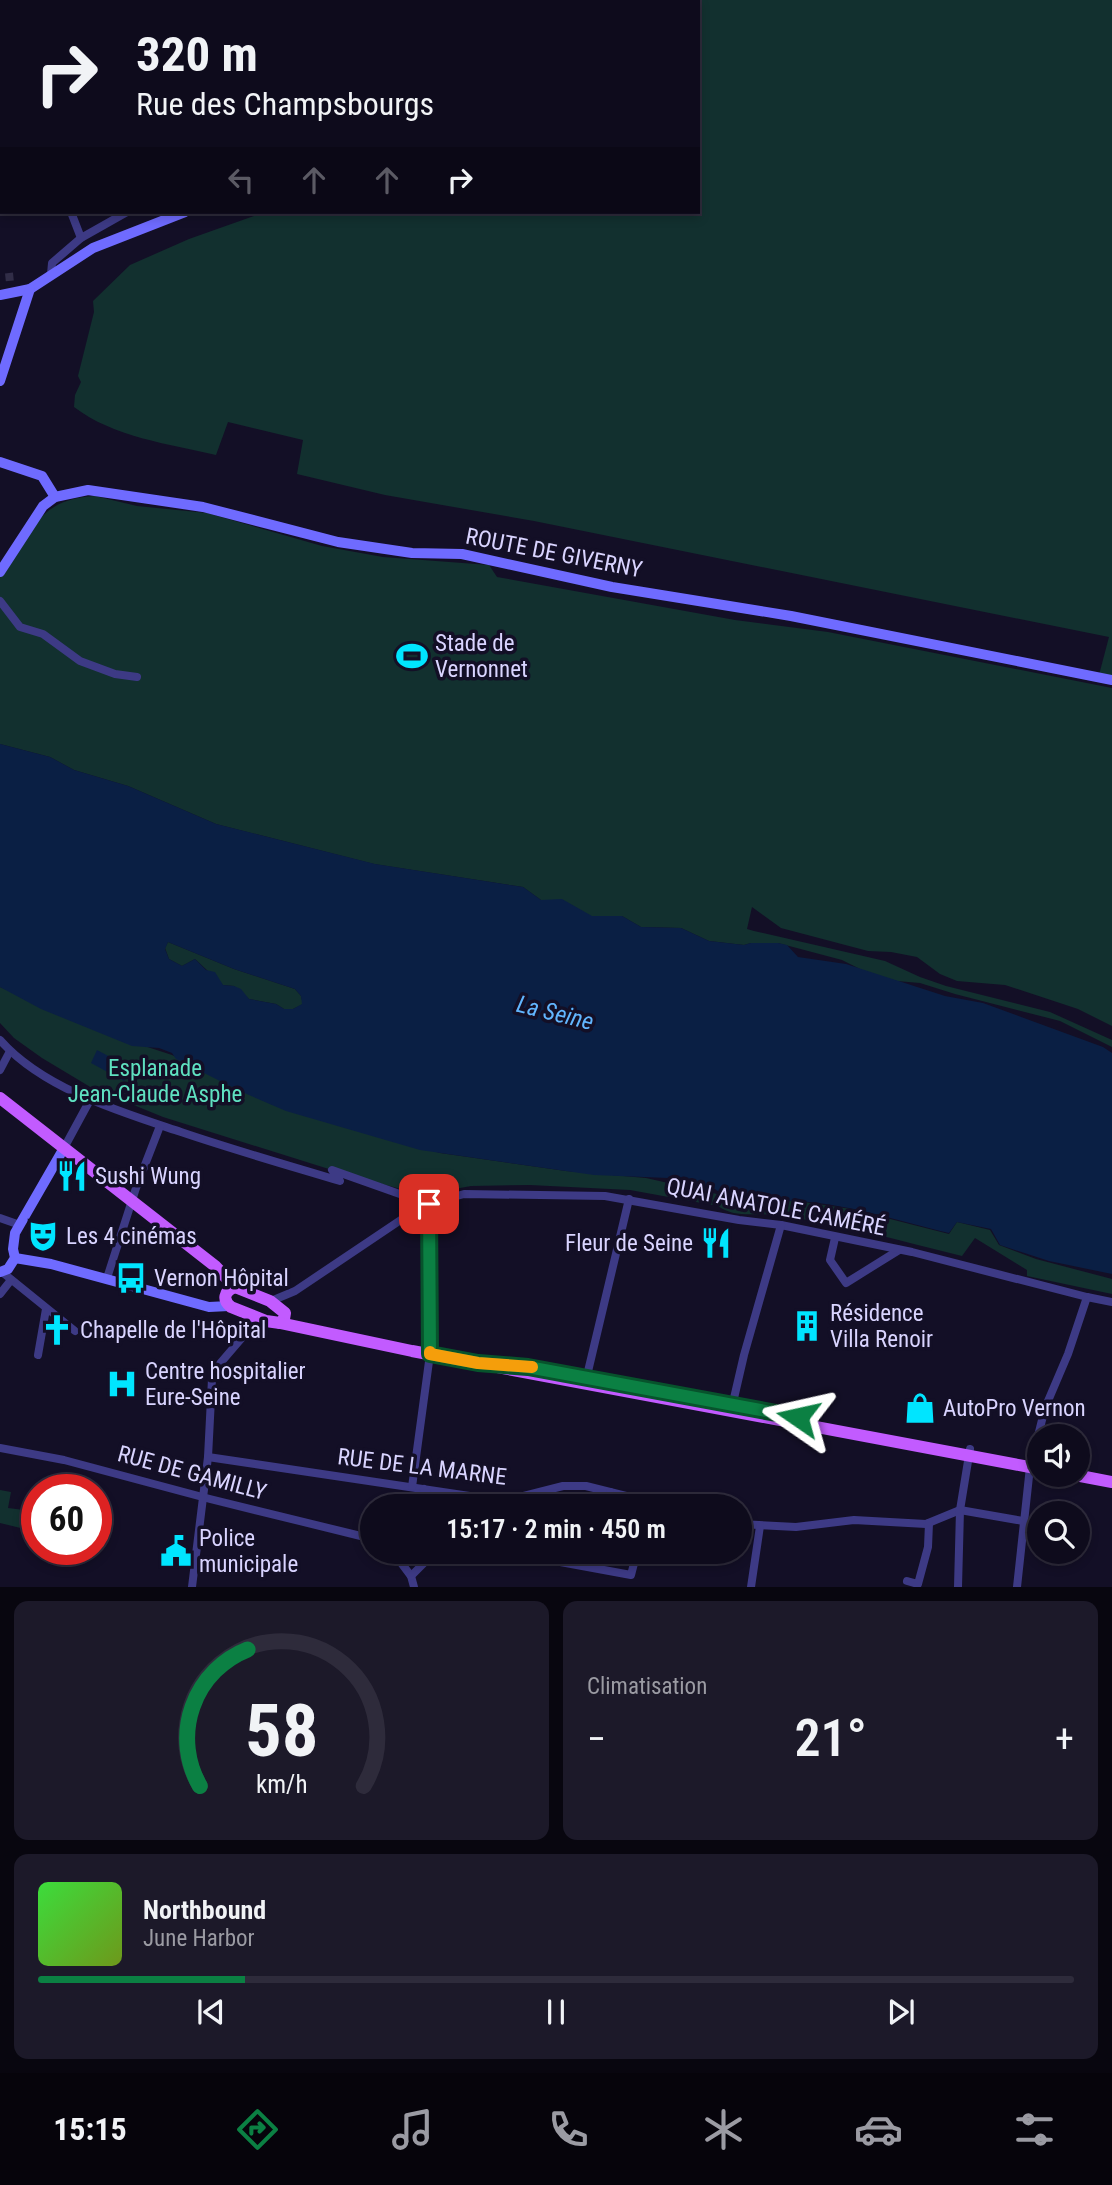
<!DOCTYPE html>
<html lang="fr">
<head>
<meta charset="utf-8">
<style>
	:root { --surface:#0e0b1c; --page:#1c1929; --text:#f1f3f6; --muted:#9b9ba3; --line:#2e2b3b; --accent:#0b8043 }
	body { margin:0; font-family:"Roboto Condensed",sans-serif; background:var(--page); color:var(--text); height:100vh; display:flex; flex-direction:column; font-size:26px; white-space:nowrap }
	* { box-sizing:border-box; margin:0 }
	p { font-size:23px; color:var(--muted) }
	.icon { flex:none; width:38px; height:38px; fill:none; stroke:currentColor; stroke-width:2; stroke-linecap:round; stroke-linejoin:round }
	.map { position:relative; height:1587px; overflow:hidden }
	.details { display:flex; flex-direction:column; gap:14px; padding:14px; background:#08060f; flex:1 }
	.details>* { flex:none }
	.banner { position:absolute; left:0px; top:0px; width:700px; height:214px; box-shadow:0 4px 10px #0003,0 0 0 2px var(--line); background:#0e0b1c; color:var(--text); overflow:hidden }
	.tools { position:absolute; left:1027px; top:1424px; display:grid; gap:14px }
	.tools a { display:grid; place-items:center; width:63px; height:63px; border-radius:50%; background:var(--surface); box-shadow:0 4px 10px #0003,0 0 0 2px var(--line); font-size:35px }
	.speed { position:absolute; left:21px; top:1474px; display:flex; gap:14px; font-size:35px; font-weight:700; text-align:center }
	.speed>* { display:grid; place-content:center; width:91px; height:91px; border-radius:50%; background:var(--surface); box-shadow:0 4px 10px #0003,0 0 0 2px var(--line); line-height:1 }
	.speed .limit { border:10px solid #d22; background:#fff; color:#111 }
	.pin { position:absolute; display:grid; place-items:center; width:60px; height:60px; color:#fff; margin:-30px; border-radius:14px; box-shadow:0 4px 10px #0006 }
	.me { position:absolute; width:77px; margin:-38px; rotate:281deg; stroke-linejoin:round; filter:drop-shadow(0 0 5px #0008) }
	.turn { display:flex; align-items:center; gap:24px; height:147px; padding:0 21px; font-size:32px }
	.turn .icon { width:91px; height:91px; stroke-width:2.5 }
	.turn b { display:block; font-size:49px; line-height:60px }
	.lanes { display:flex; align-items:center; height:66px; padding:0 21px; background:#0003; justify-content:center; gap:35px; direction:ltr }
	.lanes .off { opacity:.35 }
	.big { font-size:52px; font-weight:600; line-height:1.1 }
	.details .tile { flex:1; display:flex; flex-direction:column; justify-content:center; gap:10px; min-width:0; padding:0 24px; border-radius:14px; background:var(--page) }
	.details .dial { align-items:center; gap:0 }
	.dial svg { height:182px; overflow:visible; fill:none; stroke:var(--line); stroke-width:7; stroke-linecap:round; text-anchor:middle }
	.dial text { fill:var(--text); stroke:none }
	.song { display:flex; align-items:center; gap:21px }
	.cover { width:84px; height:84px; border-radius:10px; background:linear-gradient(135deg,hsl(120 70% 55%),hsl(80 70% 35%)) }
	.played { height:7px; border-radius:4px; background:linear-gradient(90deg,var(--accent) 20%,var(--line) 20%) }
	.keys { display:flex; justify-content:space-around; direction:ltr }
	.heat { display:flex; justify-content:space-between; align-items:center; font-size:38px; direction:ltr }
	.details .tiles { flex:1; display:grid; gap:14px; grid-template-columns:1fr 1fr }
	.tile:last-child { grid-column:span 2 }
	.trip { position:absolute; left:360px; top:1494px; width:392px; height:70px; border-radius:35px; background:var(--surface); box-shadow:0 4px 10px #0003,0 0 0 2px var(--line); font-weight:600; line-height:70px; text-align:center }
	.tabs { display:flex; height:112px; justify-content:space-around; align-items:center; background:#06040b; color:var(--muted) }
	.tabs .icon { width:49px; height:49px }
	.tabs .selected { color:var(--accent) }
	.tabs b { font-size:32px; color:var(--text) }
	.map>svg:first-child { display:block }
</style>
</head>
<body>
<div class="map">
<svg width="1112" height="1587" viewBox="0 0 1112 1587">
	<rect width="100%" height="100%" fill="#130f26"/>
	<g fill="#12302f">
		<polygon points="0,0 349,0 2,2 0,129"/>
		<path d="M409 0H1112V677L1099 675 1109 637 534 521 385 495 297 474 303 440 228 422 216 455C169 444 113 437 74 407L75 395 81 382 78 376 94 312 93 301 130 265 189 239 265 212H698V2H407Z"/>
		<path d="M95 496 137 506 207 513 322 546 383 557 489 565 497 577 735 620 828 632 1112 688V1026L1078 1009 1005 985 957 981 940 974 917 957 891 952 868 951 781 928 752 907 747 929 754 931 885 961 920 977 946 986 1050 1012 1112 1040V1047L1060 1021 955 994 920 983 897 981 864 971 842 960 778 943H751L744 945 709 941 681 928 641 927 622 916 592 917 566 902 541 900 523 887 374 864 216 824 128 786 74 770 50 757 0 744V577L6 572C32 530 39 499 95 496Z"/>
		<polygon points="168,942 234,969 295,989 301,996 303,1004 293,1009 284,1009 276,1004 249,999 234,986 223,985 195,959 182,966 169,959 165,948"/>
		<path d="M0 987 123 1039 172 1055 221 1079 217 1090 222 1082 271 1104 440 1153 566 1171 646 1178 748 1201H797L851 1209 949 1234 957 1222 990 1230 999 1245 1036 1259 1112 1279V1294L1027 1276V1270L975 1238 962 1256C901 1241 838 1223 776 1215 755 1212 736 1219 718 1206L630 1190 530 1185 471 1186 422 1195 332 1170 163 1117 92 1088 42 1058 14 1038 0 1023Z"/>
		<polygon points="0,1490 11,1492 8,1508 32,1511 34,1505 37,1505 37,1532 0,1523"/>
	</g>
	<g fill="#0a1f44" fill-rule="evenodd">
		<path d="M0 744 50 757 74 770 128 786 216 824 375 864 523 887 541 900 562 899 592 916H622L641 927 681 928 709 941 744 945 751 943H778L787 945 798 957 846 964 945 996 983 1003 1103 1047 1112 1053V1274L1049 1261 1000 1245 991 1229 957 1222 949 1233C898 1221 847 1203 794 1201 771 1200 732 1205 715 1189L668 1178 594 1175 420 1150 286 1111 242 1092 176 1059 172 1053 159 1048 132 1046 41 1009 0 987ZM168 942 234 969 295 989 301 996 302 1004 293 1009H284L276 1004 249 999 241 989 234 986 223 985 215 972 206 970 195 959 182 966 169 959 165 949Z"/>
		<polygon points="97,1050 131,1068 124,1081 91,1063"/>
	</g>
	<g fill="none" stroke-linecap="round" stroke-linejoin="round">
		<polyline stroke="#312d47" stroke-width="8" stroke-dasharray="8 4" stroke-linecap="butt" points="9,273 10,283"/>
		<g stroke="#3d3a85" stroke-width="8">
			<polyline points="403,2 405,0"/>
			<polyline points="71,212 81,238"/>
			<polyline points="51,274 52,263 81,238 127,212"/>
			<polyline points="0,601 20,627 43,634 80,661 115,674 137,677"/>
			<path d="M0 1040C43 1089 121 1112 181 1132 234 1150 287 1165 340 1181L332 1170 411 1198 420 1207"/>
			<polyline points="0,1070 10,1051"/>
			<polyline points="64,1148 90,1100"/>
			<polyline points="0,1218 20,1225"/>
			<polyline points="835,1238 830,1260 846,1283 899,1250"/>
			<polyline points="2,1272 75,1331"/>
			<polyline points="107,1278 136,1188 160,1126"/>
			<polyline points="0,1294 11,1280"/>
			<polyline points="271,1301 295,1291 420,1207 429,1204 464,1194 605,1196 739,1220 781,1225 912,1252 1087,1297 1112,1302"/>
			<polyline points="38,1355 46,1309"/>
			<polyline points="585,1384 629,1199"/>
			<polyline points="731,1411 744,1355 781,1225"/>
			<polyline points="0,1448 64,1460 210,1499 373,1539"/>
			<polyline points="208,1457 503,1501 563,1486 586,1486 670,1507"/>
			<polyline points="1032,1460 1045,1408 1068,1354 1087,1297"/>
			<polyline points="412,1487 430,1354 429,1204"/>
			<polyline points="424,1489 429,1495 428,1507"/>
			<polyline points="609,1507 610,1492"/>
			<polyline points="740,1524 796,1527 854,1520 926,1524 960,1510 1023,1521"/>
			<polyline points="393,1552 411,1576 414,1587"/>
			<polyline points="525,1552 544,1559 631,1575 637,1552"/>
			<polyline points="605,1559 605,1552"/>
			<polyline points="411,1576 425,1562 426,1552"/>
			<polyline points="907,1581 918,1584 928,1547 929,1523"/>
			<polyline points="192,1587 208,1457 212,1379 217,1367 258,1319"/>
			<polyline points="751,1587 760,1526"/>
			<polyline points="958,1587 960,1510 970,1449"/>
			<polyline points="1017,1587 1030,1467"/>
		</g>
		<g stroke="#6f6bff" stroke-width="10">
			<polyline points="489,2 491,0"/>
			<polyline points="0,295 30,289 93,248 185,212"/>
			<polyline points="0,381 30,289"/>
			<polyline points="0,462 42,476 55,497"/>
			<polyline points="0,572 43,506 55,497 88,490 203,507 338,542 412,553 462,554 612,587 791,616 1112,680"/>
			<polyline points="15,1258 51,1264 209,1307 229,1306"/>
			<polyline points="0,1272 8,1269 15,1258 13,1249 15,1233 64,1148"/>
		</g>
		<g stroke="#c25bff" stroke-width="12">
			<polyline points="0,1098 215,1266 235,1287"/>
			<path d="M235 1287 270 1301 285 1313 284 1319 280 1323 266 1321 231 1307C222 1300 224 1291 235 1287Z"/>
			<polyline points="280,1323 412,1351 1040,1469"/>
			<polyline points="1075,1475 1112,1482"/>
		</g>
	</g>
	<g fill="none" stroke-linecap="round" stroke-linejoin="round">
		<defs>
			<polyline id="route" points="429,1204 430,1354 478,1363 528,1367 798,1417"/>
		</defs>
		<use href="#route" stroke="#07532c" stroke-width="18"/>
		<use href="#route" stroke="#0b8043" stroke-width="12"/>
		<polyline stroke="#f59e0b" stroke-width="12" points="430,1352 430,1354 478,1363 532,1367"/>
	</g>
	<defs>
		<symbol id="stadium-bare" viewBox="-9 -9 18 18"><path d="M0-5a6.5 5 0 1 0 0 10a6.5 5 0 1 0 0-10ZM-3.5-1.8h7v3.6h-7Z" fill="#00e5ff" stroke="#130f26" stroke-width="2.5" paint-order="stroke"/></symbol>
		<symbol id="restaurant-bare" viewBox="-9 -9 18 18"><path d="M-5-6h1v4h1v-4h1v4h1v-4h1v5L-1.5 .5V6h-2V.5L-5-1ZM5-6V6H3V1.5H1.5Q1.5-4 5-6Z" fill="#00e5ff" stroke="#130f26" stroke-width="2.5" paint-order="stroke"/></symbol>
		<symbol id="theatre-bare" viewBox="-9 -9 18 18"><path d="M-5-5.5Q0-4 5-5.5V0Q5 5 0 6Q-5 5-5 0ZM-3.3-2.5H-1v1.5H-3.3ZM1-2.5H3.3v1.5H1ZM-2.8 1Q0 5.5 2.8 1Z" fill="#00e5ff" stroke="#130f26" stroke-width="2.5" paint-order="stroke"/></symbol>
		<symbol id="bus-bare" viewBox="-9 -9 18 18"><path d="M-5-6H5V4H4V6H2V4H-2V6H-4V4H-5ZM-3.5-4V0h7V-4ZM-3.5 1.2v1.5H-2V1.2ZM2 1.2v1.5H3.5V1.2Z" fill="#00e5ff" stroke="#130f26" stroke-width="2.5" paint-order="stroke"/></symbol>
		<symbol id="building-bare" viewBox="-9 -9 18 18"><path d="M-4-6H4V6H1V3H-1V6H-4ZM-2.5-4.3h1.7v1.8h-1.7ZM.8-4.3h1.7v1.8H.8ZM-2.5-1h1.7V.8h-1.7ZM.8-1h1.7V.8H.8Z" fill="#00e5ff" stroke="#130f26" stroke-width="2.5" paint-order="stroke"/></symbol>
		<symbol id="church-bare" viewBox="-9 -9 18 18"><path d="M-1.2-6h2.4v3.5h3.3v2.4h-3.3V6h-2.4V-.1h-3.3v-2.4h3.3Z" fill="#00e5ff" stroke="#130f26" stroke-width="2.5" paint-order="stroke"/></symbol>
		<symbol id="hospital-bare" viewBox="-9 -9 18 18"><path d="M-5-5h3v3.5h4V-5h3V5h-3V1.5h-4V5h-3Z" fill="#00e5ff" stroke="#130f26" stroke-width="2.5" paint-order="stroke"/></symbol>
		<symbol id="shop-bare" viewBox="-9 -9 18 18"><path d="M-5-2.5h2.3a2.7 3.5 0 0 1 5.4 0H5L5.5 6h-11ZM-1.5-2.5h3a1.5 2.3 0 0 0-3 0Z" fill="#00e5ff" stroke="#130f26" stroke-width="2.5" paint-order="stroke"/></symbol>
		<symbol id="civic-bare" viewBox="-9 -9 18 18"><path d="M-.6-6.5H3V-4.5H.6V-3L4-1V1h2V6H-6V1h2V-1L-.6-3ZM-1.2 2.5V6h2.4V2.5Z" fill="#00e5ff" stroke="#130f26" stroke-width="2.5" paint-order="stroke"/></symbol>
	</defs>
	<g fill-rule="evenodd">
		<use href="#stadium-bare" x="390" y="634" width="44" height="44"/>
		<use href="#restaurant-bare" x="50" y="1154" width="44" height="44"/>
		<use href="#theatre-bare" x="21" y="1214" width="44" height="44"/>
		<use href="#restaurant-bare" x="694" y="1221" width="44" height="44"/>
		<use href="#bus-bare" x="109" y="1256" width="44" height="44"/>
		<use href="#building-bare" x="785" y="1304" width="44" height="44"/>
		<use href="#church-bare" x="35" y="1308" width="44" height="44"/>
		<use href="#hospital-bare" x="100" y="1362" width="44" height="44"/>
		<use href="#shop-bare" x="898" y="1386" width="44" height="44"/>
		<use href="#civic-bare" x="154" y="1529" width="44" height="44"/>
	</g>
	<g text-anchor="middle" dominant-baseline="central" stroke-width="7" stroke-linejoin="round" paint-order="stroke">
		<g font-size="23" fill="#d9d4ff" stroke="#130f26">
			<text transform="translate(554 553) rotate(11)">ROUTE DE GIVERNY</text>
			<text transform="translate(776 1207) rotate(11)">QUAI ANATOLE CAMÉRÉ</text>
			<text transform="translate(422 1467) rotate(7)">RUE DE LA MARNE</text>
			<text transform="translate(192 1473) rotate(15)">RUE DE GAMILLY</text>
		</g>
		<g font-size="23" fill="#d9d4ff" stroke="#130f26" text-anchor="start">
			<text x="435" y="643">Stade de<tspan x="435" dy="26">Vernonnet</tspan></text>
			<text x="95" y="1176">Sushi Wung</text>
			<text x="66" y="1236">Les 4 cinémas</text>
			<text x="693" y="1243" text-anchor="end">Fleur de Seine</text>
			<text x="154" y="1278">Vernon Hôpital</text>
			<text x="830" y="1313">Résidence<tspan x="830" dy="26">Villa Renoir</tspan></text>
			<text x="80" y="1330">Chapelle de l'Hôpital</text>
			<text x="145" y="1371">Centre hospitalier<tspan x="145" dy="26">Eure-Seine</tspan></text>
			<text x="943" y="1408">AutoPro Vernon</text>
			<text x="199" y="1538">Police<tspan x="199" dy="26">municipale</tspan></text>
		</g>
		<g font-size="23" fill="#5fe0c0" stroke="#130f26">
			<text x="155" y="1068">Esplanade<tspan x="155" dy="26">Jean-Claude Asphe</tspan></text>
		</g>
		<g font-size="24" font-style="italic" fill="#62b6ff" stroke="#130f26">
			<text transform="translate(555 1013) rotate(14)">La Seine</text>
		</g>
	</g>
</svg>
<div class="tools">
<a><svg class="icon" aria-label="sound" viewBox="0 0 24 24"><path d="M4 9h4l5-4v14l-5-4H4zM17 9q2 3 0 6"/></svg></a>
<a><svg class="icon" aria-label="search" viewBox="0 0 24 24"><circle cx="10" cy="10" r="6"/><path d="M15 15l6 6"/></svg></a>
</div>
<div class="speed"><div class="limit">60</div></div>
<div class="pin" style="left:429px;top:1204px;background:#d93025"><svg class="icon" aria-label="arrive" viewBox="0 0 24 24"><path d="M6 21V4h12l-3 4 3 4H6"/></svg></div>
<svg class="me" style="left:798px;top:1417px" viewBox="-20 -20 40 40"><path d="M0-17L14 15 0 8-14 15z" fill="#0b8043" stroke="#fff" stroke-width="4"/></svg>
<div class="trip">15:17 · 2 min · 450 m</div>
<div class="banner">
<div class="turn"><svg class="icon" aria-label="right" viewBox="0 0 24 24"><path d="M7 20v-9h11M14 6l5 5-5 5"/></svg><div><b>320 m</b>Rue des Champsbourgs</div></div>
<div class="lanes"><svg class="icon off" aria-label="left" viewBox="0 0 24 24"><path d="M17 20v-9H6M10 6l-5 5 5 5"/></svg><svg class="icon off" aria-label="ahead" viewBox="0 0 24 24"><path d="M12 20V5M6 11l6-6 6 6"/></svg><svg class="icon off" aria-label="ahead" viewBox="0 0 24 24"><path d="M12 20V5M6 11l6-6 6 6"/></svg><svg class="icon" aria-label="right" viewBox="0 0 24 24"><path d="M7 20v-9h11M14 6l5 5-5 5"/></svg></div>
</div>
</div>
<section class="details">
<div class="tiles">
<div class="tile dial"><svg viewBox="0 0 100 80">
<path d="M14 69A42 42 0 1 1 86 69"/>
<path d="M14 69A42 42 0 0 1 35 9" stroke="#0b8043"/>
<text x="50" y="56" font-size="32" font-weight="700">58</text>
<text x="50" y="72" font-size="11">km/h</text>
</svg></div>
<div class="tile"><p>Climatisation</p>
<div class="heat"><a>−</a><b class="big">21°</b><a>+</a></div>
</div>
<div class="tile">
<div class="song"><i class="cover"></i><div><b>Northbound</b><p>June Harbor</p></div></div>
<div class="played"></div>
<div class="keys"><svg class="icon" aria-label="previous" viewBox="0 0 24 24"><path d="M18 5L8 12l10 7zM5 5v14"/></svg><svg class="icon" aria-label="pause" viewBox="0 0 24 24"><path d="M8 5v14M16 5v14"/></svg><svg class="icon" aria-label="next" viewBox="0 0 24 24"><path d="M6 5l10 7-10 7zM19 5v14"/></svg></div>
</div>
</div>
</section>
<nav class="tabs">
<b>15:15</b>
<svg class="icon selected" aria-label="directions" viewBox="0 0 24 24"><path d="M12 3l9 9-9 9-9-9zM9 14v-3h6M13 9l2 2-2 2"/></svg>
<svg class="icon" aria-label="music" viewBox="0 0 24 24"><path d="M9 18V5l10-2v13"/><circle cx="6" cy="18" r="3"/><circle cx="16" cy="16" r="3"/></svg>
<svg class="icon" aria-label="phone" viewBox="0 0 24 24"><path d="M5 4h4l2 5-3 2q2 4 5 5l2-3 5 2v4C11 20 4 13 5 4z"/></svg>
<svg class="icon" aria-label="climate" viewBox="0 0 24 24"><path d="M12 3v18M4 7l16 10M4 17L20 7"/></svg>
<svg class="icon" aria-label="car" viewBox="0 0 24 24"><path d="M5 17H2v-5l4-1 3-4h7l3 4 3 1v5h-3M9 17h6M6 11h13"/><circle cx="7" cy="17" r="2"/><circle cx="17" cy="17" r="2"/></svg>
<svg class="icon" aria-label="filters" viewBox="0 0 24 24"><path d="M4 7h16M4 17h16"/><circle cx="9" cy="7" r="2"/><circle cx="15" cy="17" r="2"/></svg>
</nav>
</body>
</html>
